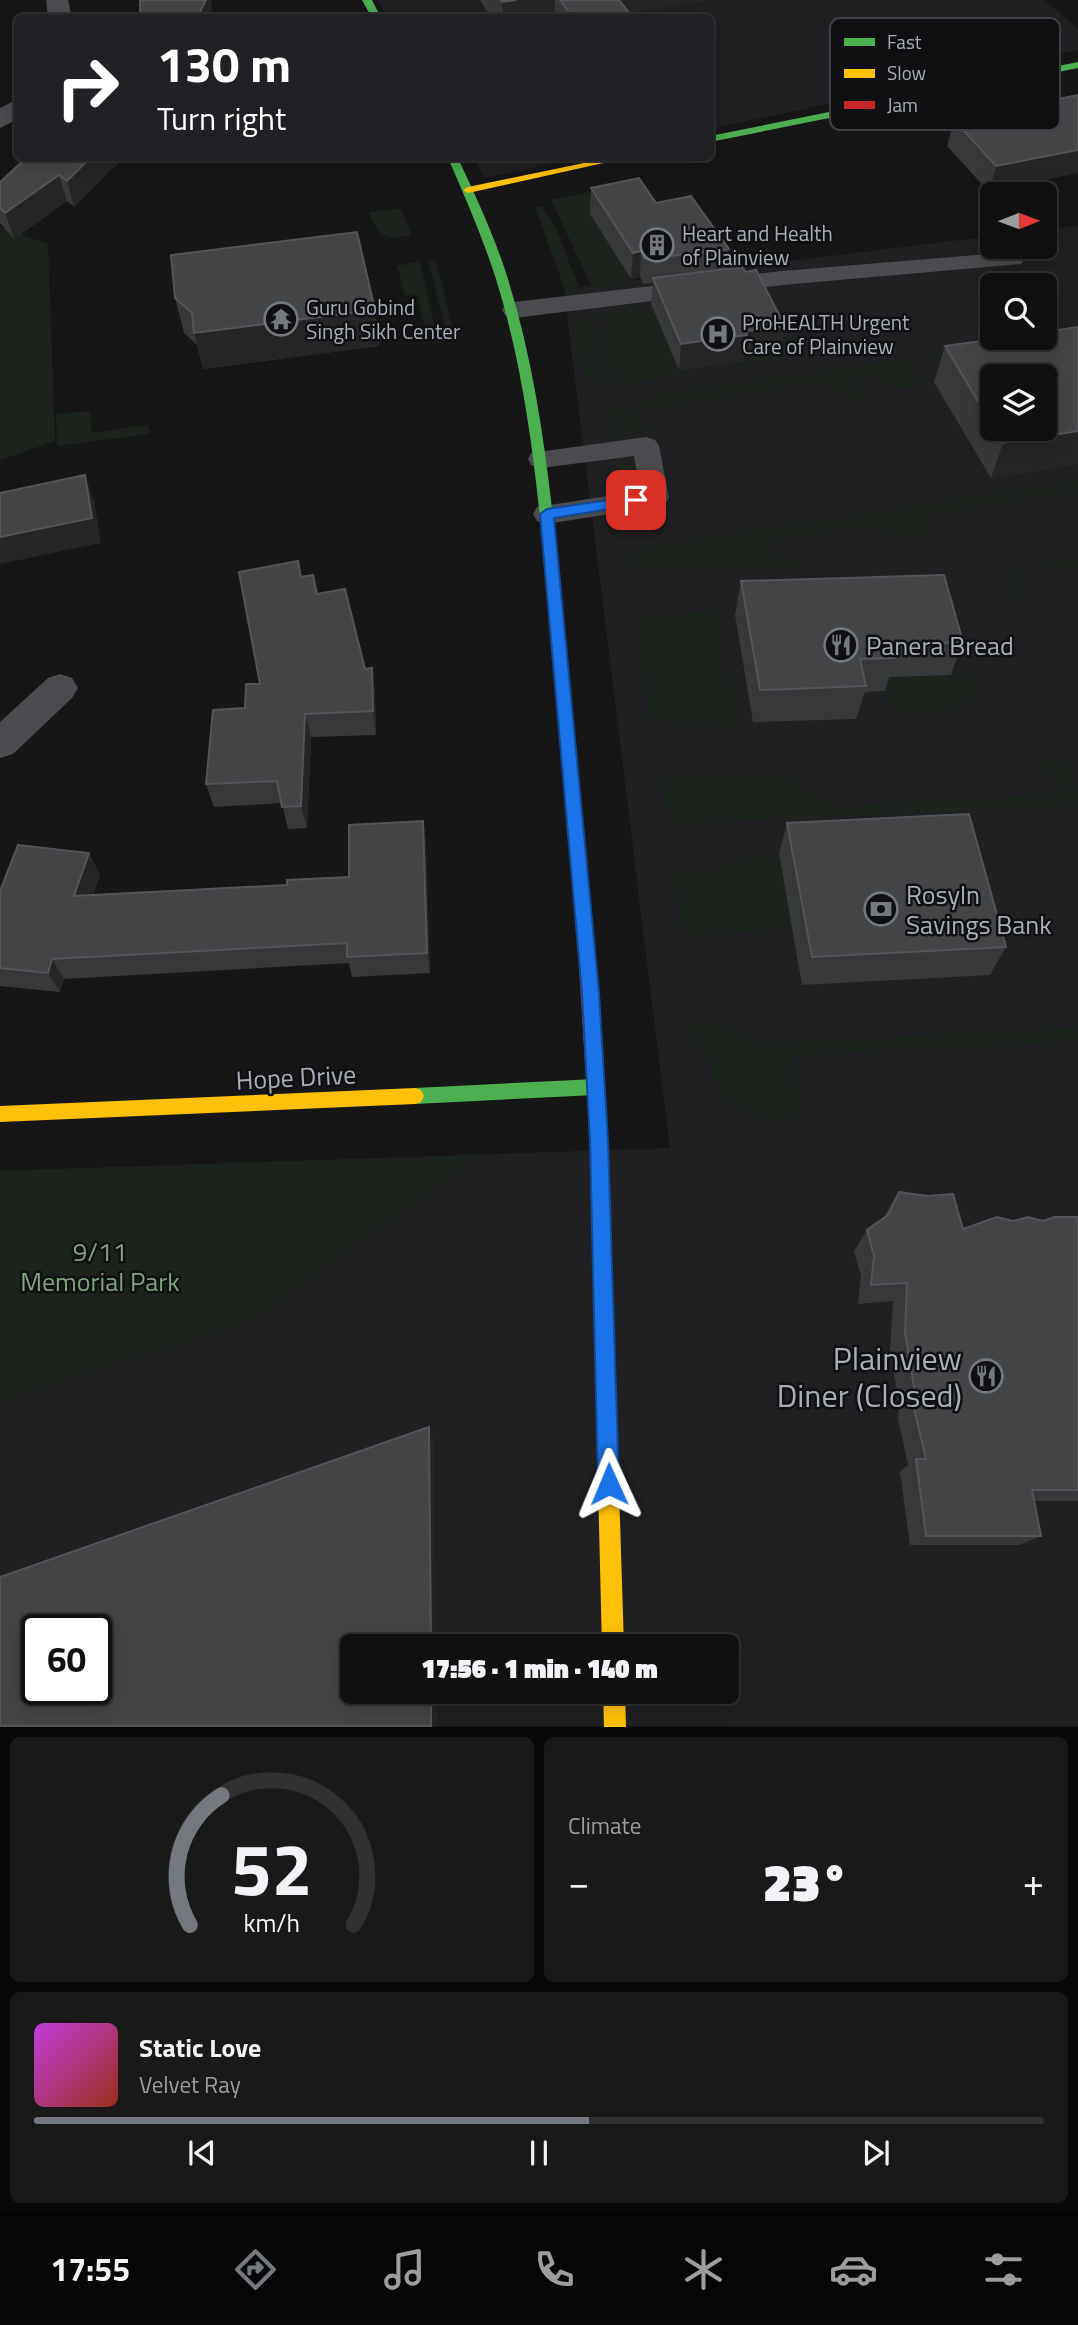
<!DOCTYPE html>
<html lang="en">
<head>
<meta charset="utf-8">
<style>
	:root { --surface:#101010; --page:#191919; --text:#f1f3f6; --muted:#9c9d9f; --line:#303030; --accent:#74797f }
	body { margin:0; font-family:"Titillium Web",sans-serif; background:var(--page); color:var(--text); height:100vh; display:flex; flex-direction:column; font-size:26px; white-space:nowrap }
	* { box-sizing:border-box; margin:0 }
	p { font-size:23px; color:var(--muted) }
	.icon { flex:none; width:38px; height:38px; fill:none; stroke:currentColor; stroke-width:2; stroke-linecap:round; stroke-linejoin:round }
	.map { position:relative; height:1727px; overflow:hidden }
	.side { display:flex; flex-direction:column; gap:10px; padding:10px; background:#090909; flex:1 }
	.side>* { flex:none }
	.banner { position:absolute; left:14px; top:14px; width:700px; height:147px; border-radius:10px; box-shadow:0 4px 18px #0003,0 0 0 2px var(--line); background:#202124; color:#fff; overflow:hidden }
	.needle { width:46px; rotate:89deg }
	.controls { position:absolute; left:980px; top:182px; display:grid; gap:14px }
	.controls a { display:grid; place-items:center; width:77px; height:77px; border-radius:10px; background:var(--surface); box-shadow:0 4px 18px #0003,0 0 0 2px var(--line); font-size:35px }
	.speed { position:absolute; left:21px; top:1614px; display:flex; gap:14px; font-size:35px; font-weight:700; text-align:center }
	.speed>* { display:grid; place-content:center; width:91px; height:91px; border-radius:50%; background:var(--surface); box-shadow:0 4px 18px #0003,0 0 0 2px var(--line); line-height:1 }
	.speed .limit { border:4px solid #111; border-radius:10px; background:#fff; color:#111 }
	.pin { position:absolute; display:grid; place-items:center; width:60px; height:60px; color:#fff; margin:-30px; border-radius:14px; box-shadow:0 4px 10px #0006 }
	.me { position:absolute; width:77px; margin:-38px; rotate:359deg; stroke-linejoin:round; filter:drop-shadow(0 0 5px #0008) }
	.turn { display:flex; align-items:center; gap:24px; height:147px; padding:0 28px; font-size:32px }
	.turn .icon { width:91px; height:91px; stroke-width:2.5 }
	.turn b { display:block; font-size:49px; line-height:60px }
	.big { font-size:52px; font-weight:800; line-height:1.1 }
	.side .card { flex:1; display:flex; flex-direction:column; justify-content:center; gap:10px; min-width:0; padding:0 24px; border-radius:10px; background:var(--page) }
	.side .dial { align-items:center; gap:0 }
	.dial svg { height:182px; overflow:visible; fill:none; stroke:var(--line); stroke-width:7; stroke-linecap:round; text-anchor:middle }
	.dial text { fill:var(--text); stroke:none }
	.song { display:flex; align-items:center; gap:21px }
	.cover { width:84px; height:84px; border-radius:10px; background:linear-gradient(135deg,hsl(290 70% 55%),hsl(10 70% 35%)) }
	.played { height:7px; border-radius:4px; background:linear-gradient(90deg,var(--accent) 55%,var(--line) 55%) }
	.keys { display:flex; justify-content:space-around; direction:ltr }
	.heat { display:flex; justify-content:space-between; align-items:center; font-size:38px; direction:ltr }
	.side .tiles { flex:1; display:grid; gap:10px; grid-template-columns:1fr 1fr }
	.card:last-child { grid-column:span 2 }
	.trip { position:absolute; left:340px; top:1634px; width:399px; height:70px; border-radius:10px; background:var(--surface); box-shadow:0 4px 18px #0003,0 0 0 2px var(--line); font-weight:800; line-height:70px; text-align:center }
	.tab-bar { display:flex; height:112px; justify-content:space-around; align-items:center; background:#060606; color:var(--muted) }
	.tab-bar .icon { width:49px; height:49px }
	.tab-bar .active { color:var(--accent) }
	.tab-bar b { font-size:32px; color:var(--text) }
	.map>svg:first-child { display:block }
</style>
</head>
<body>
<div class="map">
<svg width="1078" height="1727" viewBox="0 0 1078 1727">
	<rect width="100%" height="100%" fill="#161616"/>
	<g fill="#202022" fill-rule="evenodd">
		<polygon points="377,0 1045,0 1078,29 1078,50 711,129 710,18 388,17"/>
		<polygon points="473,158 579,158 485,178"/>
		<path d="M1078 226V1726H0V1171L670 1148 564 289 992 236V247H1045V230ZM992 285H1045V338H992ZM992 376H1045V429H992ZM37 1629H96V1689H37ZM352 1647H726V1692H352Z"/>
	</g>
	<g fill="#1c231d">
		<polygon points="628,184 590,214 631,279 637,283 592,287 551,200"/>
		<polygon points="542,206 556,229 582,295 567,295 535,207"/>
		<path d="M401 209 411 235C386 241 376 236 370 212Z"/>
		<polygon points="0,227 48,244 55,441 0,460"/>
		<polygon points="419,261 439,343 428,341 417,295 405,296 397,266"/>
		<polygon points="428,261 436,261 455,338 449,341"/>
		<path d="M637 308 653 310 679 370 684 375 618 384C605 364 608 335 600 312Z"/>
		<path d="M588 314C602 337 602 362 603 387L588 389 574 321Z"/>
		<polygon points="1078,335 1078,340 910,364 924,387 887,389 880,377 853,381 862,398 859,402 852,402 822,381 631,412 647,426 648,431 623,436 627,465 635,465 637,484 622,486 611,408 640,404 651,395"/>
		<polygon points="796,336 800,337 776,359 733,366 732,362 743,361 742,357 774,339"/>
		<polygon points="90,411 92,433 148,425 150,434 57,446 56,414"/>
		<polygon points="1078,481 1078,491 923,517 931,541 862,527 774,541 775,556 806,560 807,563 801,567 631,571 630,549"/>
		<polygon points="1078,558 1078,567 1012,572 1022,601 1018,604 1014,601 1005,573 1007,570"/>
		<polygon points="718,611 726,655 722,658 722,664 729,672 740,728 650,721 637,615"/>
		<path d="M973 674C974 683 975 693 970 701 960 714 907 710 890 711L881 678Z"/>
		<polygon points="1061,758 1065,760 1073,787 1078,787 1078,805 668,824 661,777 780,773 833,806 1056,794 1065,785 1032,762"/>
		<polygon points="779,853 793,930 683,935 674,872 714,869 752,856"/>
		<path d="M725 1024 761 1044 1078 1027V1042L792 1055 799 1113C772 1132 739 1107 715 1093L709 1050 695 1051 690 1024Z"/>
		<polygon points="479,1155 255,1320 0,1401 0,1171"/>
	</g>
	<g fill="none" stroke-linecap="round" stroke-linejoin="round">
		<g fill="#4a4c4f" fill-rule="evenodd">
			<polygon points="1013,252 1021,254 1025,259 1021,264 782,285 514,318 505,315 502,310 505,305 514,302 782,271"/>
			<polygon points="646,437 655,440 659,446 669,498 665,505 547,524 537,521 533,514 537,507 640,491 634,456 541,468 531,465 528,459 531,453"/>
		</g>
		<g fill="#4a4c4f" fill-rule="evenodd">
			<polygon points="46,0 68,0 72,18 48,18"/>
			<polygon points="18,99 18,119 0,128 0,108"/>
			<polygon points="60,674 72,678 78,688 72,698 13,754 0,758 0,722 48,678"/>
		</g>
		<g fill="#4caf50" fill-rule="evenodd">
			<polygon points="362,0 372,0 381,18 372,18"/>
			<polygon points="1078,62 1078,68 710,142 710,136"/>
			<path d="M448 158H458C476 197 494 235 507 276 544 393 553 517 565 638L558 643 551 638C540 517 532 393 495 276 482 236 465 197 448 158Z"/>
			<polygon points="595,1079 601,1081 604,1087 601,1093 595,1095 415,1104 409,1102 406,1096 409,1090 415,1088"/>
		</g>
		<g fill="#ffc107" fill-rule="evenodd">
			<polygon points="608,158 626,158 468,193 463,190 468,187"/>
			<polygon points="558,633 565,638 592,921 590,926 584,928 578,926 576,921 551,638"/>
			<polygon points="415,1088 421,1090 424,1096 421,1102 415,1104 0,1122 0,1106"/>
			<polygon points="605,1352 612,1355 615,1362 624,1647 602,1647 595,1362 598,1355"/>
			<polygon points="603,1692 625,1692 626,1727 604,1727"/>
		</g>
		<polygon fill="#c62828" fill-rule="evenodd" points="584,914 590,916 592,921 608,1141 615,1362 612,1369 605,1372 598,1369 595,1362 590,1141 576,921 578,916"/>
	</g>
	<g fill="#37383a" fill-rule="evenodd">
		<polygon points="480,0 707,0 630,13 633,18 491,18"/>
		<polygon points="1078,95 989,192 947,146 954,120"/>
		<polygon points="26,158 127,158 111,169 74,207 67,201 14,239 0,223 0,182"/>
		<polygon points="591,188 656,203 729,249 727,269 785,326 780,351 744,356 743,361 679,370 651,304 653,283 643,284 640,277 631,279 590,214"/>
		<polygon points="175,298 375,310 379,346 203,369 197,345 184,333"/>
		<path d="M1078 327V464L991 478 934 382 945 346ZM992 376 1045 429H992Z"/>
		<polygon points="301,577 317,594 365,669 372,668 375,692 376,735 311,737 307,828 288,829 282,803 214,807 206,784 245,708 260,684"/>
		<polygon points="741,581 963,642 951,675 889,677 885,691 865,692 856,719 753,722 735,615"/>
		<polygon points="423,821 426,843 430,973 352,977 349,963 64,979 60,992 0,986 0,891 100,874 93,895 287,885 349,877"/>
		<polygon points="787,823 1006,947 990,975 802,985 779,853"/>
		<polygon points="899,1192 963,1229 1013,1221 1043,1221 1078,1217 1078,1501 1034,1501 1041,1536 1019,1545 910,1545 900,1472 908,1465 898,1419 899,1403 890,1350 893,1301 858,1304 861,1276 854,1251 867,1230 883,1218"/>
	</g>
	<g fill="#252526">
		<polygon points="206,0 211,0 214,18 197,18"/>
		<polygon points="516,0 555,0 555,18 503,18 502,2"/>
		<polygon points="607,0 707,0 606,17"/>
		<polygon points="1078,150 1078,173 989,192 996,166"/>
		<polygon points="90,158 127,158 111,169 74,207 67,181"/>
		<polygon points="59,175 67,201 14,239 5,213"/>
		<polygon points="641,251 640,277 631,279 633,253"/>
		<polygon points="375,310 379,346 203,369 194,333"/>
		<polygon points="785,326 780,351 744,356 743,361 679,370 681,344 746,331"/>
		<polygon points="1078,431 1078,464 991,478 1003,443"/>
		<polygon points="85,475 94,501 101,543 0,564 0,537"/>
		<polygon points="372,668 375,692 376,735 373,711"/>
		<polygon points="305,714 311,737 307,828 301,806"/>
		<polygon points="423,821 426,843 430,973 427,953"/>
		<polygon points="89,853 100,874 86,917 74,896"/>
		<polygon points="52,959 64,979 60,992 48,973"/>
		<polygon points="429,1427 434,1443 436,1647 431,1647"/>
		<rect x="431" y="1692" width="6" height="34"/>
	</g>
	<g fill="#434547" stroke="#535559" stroke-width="2" fill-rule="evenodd">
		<polygon points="140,0 206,0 197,18 140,18"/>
		<polygon points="501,0 516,0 502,2"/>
		<polygon points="560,0 619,0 633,18 573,18"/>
		<polygon points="1078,95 1078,150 996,166 954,120"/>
		<polygon points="26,158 90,158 67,181 59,175 5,213 0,208 0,182"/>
		<polygon points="639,178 656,203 691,196 729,249 645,259 641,251 633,253 591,188"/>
		<polygon points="357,232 375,310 194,333 192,313 175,298 171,255"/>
		<polygon points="742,267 746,272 756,270 785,326 746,331 747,335 681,344 653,278"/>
		<polygon points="1078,327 1078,431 1003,443 994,429 1045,429 1045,376 992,376 992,425 945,346 1003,338 1045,338 1045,332"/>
		<polygon points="85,475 92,518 0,537 0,493"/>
		<polygon points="298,561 301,577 313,575 317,594 345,589 365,669 372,668 373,711 305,714 301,806 282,807 277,781 206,784 213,710 245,708 246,684 260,684 239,572"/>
		<polygon points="944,575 963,642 892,645 895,658 860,659 866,686 760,690 741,581"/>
		<polygon points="969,814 1006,947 812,957 787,823"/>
		<polygon points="423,821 427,953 347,957 347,943 52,959 48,973 0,968 0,891 18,845 89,853 74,896 287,885 287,880 349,877 349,825"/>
		<polygon points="899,1192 928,1196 953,1194 963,1229 997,1217 1013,1221 1028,1217 1043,1221 1054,1217 1078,1217 1078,1490 1032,1490 1041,1536 926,1536 916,1459 926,1459 913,1404 914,1387 905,1333 907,1283 871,1285 874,1256 867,1230 888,1215"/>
		<path d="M429 1427 431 1647H352V1692H431V1726H0V1577ZM37 1629H96V1689H37Z"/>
	</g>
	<polygon fill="#1a73e8" stroke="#114b97" stroke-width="2" points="636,496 640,497 640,504 554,518 599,993 608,1141 619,1484 616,1492 609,1495 601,1492 598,1484 590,1141 582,993 540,514 547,509"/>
	<defs>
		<symbol id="building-ring" viewBox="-11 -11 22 22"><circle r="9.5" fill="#101012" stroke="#74797f" stroke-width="1.5"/><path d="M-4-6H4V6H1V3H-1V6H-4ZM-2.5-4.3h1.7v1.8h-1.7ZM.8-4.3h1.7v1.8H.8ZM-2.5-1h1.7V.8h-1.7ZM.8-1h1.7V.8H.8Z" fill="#74797f"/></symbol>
		<symbol id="temple-ring" viewBox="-11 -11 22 22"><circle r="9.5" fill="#101012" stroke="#74797f" stroke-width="1.5"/><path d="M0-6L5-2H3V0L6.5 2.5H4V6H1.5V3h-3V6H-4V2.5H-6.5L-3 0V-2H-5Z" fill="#74797f"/></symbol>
		<symbol id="hospital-ring" viewBox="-11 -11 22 22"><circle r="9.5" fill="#101012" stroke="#74797f" stroke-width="1.5"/><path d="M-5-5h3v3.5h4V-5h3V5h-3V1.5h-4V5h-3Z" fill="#74797f"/></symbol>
		<symbol id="restaurant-ring" viewBox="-11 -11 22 22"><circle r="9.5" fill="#101012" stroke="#74797f" stroke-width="1.5"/><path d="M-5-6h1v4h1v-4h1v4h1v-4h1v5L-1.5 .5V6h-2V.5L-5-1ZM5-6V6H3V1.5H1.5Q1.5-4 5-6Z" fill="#74797f"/></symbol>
		<symbol id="bank-ring" viewBox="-11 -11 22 22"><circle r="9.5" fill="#101012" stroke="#74797f" stroke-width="1.5"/><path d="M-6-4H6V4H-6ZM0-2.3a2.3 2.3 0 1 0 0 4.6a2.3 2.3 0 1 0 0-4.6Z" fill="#74797f"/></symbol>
	</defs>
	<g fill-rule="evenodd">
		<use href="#building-ring" x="638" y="226" width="38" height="38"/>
		<use href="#temple-ring" x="262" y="300" width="38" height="38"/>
		<use href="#hospital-ring" x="699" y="315" width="38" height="38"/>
		<use href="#restaurant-ring" x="822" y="626" width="38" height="38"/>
		<use href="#bank-ring" x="862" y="890" width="38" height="38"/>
		<use href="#restaurant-ring" x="967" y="1357" width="38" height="38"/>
	</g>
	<g text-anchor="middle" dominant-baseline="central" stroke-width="5" stroke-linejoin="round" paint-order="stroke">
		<g font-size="21" fill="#a7aeb8" stroke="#101012" text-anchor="start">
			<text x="682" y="233">Heart and Health<tspan x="682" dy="24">of Plainview</tspan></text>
			<text x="306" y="307">Guru Gobind<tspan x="306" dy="24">Singh Sikh Center</tspan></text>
			<text x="742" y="322">ProHEALTH Urgent<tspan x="742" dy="24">Care of Plainview</tspan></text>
		</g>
		<g font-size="26" fill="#a7aeb8" stroke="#101012" text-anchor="start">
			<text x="866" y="645">Panera Bread</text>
			<text x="906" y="894">Rosyln<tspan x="906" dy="30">Savings Bank</tspan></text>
		</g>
		<g font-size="26" fill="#a7aeb8" stroke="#101012">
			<text transform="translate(296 1077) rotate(-3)">Hope Drive</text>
		</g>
		<g font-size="26" fill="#7ea37d" stroke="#101012">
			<text x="100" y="1251">9/11<tspan x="100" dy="30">Memorial Park</tspan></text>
		</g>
		<g font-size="32" fill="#a7aeb8" stroke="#101012" text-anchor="end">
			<text x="962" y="1358">Plainview<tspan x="962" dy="37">Diner (Closed)</tspan></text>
		</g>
	</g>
	<rect x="830" y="18" width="230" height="112" rx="10" fill="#101012" stroke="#3d3f44" stroke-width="2"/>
	<rect x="844" y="38" width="31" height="8" fill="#4caf50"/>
	<rect x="844" y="69" width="31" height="9" fill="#ffc107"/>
	<rect x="844" y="101" width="31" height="8" fill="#c62828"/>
	<g font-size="19" fill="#a7aeb8">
		<text x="887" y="49">Fast</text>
		<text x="887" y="80">Slow</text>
		<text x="887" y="112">Jam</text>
	</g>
</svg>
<div class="controls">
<a><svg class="needle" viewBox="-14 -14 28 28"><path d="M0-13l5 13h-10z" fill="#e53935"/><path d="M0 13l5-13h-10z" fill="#9c9d9f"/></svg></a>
<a><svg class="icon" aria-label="search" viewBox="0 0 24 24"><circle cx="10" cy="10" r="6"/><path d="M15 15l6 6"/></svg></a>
<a><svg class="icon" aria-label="layers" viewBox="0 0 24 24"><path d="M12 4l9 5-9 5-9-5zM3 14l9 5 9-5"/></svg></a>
</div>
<div class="speed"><div class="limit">60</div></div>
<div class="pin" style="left:636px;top:500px;background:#d93025"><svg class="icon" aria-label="arrive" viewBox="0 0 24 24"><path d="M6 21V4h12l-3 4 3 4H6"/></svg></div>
<svg class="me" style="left:609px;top:1484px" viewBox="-20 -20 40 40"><path d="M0-17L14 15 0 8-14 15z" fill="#1a73e8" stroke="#fff" stroke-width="4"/></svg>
<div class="trip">17:56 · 1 min · 140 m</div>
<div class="banner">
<div class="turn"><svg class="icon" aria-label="right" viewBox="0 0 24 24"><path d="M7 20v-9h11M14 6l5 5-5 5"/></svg><div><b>130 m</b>Turn right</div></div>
</div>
</div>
<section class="side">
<div class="tiles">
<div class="card dial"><svg viewBox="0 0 100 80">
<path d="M14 69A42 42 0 1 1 86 69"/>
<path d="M14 69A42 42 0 0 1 28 12" stroke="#74797f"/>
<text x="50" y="56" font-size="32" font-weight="700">52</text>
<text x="50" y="72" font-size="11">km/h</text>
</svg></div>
<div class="card"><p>Climate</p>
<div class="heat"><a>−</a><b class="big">23°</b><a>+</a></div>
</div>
<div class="card">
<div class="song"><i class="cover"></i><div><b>Static Love</b><p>Velvet Ray</p></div></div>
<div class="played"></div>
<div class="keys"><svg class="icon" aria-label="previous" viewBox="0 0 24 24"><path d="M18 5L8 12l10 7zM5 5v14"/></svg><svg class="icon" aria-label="pause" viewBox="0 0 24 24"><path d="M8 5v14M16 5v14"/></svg><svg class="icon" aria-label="next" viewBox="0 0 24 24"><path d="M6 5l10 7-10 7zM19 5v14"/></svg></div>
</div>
</div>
</section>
<nav class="tab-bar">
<b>17:55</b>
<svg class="icon active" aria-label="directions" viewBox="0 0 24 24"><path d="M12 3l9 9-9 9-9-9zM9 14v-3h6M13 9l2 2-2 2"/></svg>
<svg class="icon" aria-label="music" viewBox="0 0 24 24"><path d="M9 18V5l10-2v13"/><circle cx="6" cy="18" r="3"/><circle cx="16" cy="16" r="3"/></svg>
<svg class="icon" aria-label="phone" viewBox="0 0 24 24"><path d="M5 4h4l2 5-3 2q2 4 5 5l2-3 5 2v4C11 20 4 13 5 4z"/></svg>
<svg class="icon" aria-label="climate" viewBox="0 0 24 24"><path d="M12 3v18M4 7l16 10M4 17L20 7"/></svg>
<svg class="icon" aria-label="car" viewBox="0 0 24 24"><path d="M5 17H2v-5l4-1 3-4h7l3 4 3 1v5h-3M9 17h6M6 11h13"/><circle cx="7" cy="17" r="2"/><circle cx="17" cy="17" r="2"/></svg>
<svg class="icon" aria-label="filters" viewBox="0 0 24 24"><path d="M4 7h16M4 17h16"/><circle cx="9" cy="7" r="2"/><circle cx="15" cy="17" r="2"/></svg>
</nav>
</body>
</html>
